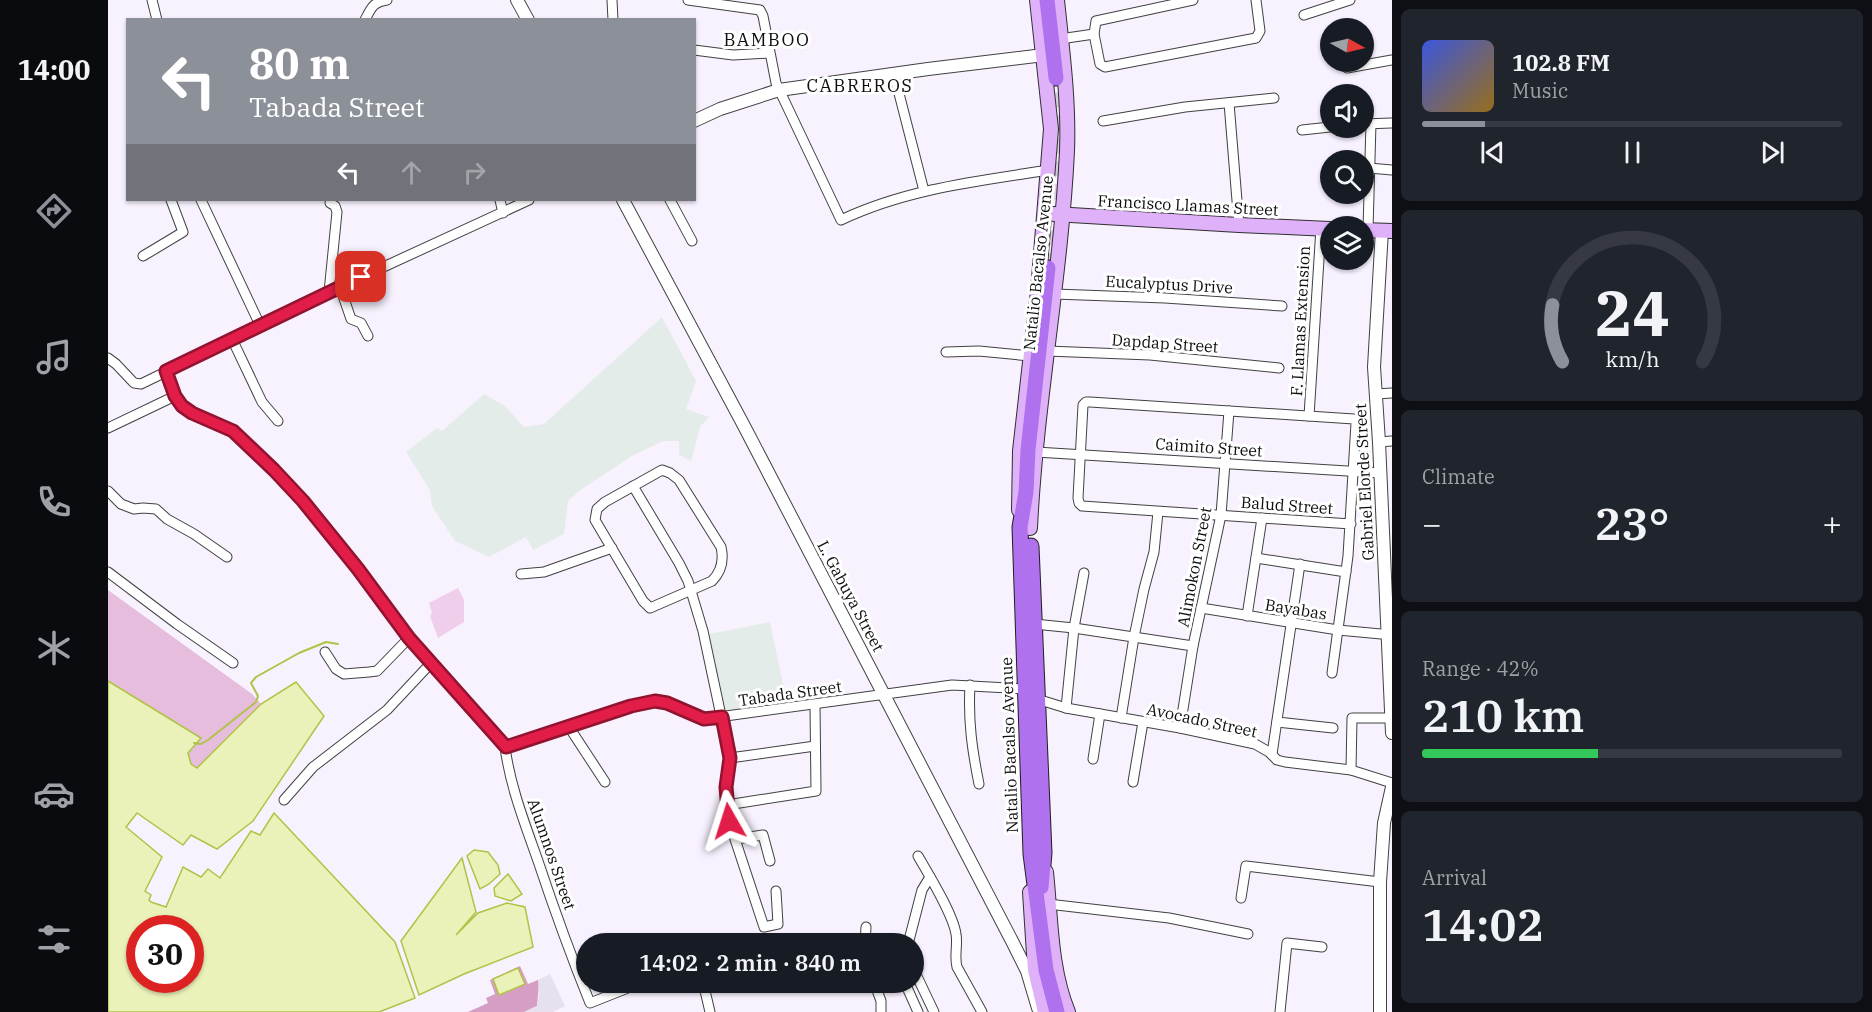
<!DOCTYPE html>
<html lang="en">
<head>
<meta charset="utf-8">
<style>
	:root { --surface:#171b24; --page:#20242c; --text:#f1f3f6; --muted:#9ea1a6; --line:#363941; --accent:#8c9099 }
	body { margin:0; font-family:"IBM Plex Serif",serif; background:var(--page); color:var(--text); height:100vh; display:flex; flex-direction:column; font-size:22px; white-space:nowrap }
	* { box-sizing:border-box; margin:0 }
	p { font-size:20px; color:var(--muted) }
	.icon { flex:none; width:33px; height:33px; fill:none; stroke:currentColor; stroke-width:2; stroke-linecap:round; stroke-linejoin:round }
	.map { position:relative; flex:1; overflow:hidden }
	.details { display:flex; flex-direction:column; gap:9px; padding:9px; background:#0d0f14; width:480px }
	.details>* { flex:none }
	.top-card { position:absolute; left:18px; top:18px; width:570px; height:183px; border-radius:0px; box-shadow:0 2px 4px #0004; background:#8c9099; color:#fff; overflow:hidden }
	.needle { width:39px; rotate:98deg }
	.buttons { position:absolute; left:1212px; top:18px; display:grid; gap:12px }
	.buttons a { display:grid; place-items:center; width:54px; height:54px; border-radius:50%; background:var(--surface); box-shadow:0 2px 4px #0004; font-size:30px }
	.speed { position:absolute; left:18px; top:915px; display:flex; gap:12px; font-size:30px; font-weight:700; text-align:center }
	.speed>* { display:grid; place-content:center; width:78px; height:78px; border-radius:50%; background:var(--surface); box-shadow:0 2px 4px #0004; line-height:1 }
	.speed .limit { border:9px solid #d22; background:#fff; color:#111 }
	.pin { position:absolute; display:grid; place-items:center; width:51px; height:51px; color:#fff; margin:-26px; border-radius:12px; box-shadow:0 3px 9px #0006 }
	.me { position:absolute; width:66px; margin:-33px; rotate:354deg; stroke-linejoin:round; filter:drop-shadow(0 0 4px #0008) }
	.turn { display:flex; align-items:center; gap:21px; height:126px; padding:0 24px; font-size:27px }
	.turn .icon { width:78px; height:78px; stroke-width:2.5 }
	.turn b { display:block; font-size:42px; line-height:51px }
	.lanes { display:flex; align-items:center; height:57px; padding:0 24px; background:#0003; justify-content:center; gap:30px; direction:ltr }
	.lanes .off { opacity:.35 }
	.big { font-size:45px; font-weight:600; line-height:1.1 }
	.details .card { flex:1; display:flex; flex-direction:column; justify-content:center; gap:9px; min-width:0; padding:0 21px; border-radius:9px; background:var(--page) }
	.details .dial { align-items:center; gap:0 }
	.dial svg { height:156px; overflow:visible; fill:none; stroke:var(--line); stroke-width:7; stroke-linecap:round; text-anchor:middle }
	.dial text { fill:var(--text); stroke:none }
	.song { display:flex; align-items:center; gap:18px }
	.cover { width:72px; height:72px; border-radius:9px; background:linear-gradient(135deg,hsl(230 70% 55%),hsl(40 70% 35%)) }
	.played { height:6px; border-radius:3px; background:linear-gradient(90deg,var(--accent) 15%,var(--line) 15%) }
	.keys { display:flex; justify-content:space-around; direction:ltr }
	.heat { display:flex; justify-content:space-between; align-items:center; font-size:33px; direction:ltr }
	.charge { height:9px; border-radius:4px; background:linear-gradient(90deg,#34c759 42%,var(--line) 0) }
	.trip { position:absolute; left:468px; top:933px; width:348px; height:60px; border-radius:30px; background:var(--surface); box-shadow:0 2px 4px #0004; font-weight:600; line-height:60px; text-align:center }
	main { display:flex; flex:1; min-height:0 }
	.dock { display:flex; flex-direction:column; width:108px; justify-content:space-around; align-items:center; background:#090b0e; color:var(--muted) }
	.dock .icon { width:42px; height:42px }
	.dock .selected { color:var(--accent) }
	.dock b { font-size:27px; color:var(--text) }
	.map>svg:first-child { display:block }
</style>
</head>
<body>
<main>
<nav class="dock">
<b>14:00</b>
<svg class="icon selected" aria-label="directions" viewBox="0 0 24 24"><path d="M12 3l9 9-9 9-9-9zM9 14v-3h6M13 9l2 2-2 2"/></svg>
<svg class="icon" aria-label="music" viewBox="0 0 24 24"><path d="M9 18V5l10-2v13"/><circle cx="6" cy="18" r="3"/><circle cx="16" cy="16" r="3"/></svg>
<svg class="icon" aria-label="phone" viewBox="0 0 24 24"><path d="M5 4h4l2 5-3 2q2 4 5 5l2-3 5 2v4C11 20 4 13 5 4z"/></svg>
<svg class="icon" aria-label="climate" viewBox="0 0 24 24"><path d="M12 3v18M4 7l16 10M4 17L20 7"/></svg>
<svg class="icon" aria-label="car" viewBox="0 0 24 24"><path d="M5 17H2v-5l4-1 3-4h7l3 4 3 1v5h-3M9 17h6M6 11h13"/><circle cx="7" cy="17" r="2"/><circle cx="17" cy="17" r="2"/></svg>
<svg class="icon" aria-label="filters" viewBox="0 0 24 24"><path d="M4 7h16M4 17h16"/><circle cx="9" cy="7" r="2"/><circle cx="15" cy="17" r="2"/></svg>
</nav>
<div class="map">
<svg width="1284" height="1012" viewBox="0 0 1284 1012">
	<rect width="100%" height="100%" fill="#f8f1fe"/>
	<g fill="#e4ece9">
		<polygon points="554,317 588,381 578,409 601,417 592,427 583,461 571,455 571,441 555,441 524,456 471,491 460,501 456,534 425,550 418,537 381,557 347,541 324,506 322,490 298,452 329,428 334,431 376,394 397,406 416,427 436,424"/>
		<polygon points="662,622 679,704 618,713 601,634"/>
	</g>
	<polygon fill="#e6bddd" points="0,590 144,694 153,704 89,768 83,764 80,753 92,738 0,681"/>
	<polygon fill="#d69dc5" points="412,966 420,984 430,980 431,983 429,1006 416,1012 360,1012 380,1003 378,998 387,994 382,980"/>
	<polygon fill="#eeceeb" points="350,588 356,600 356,622 330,638 322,616 324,613 321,603"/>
	<polygon fill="#e7e0ee" points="442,974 457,1006 445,1012 416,1012 429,1006 431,996 430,980"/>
	<g fill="#ebf2b9" stroke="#b1c346" stroke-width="1.5" fill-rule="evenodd">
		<path d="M0 681 93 738 80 753 83 764 89 768 153 704 188 682 216 716 145 821 109 849 83 835 75 845 29 813 18 827 54 857 37 891 43 895 41 900 43 902 58 907 75 867 93 877 100 869 112 878 143 831 152 835 166 813 287 942 307 998 271 1012H0ZM32 928H82V980H32Z"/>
		<polygon points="366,850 380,852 390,865 392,874 381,884 372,889 359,856"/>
		<polygon points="354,858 368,912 348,935 370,913 399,903 417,907 425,947 356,974 311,995 293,941"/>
		<polygon points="400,874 414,894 403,901 387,896 386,888"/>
		<polygon points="410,968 417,984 391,995 385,979"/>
	</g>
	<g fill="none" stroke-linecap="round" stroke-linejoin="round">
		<polyline stroke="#b1c346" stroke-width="2" points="86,743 93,744 100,740 148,702 150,696 143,683 148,677 191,653 218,642 230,644"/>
		<polyline stroke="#d5cfda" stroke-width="15" stroke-dasharray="15 8" stroke-linecap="butt" points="940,268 948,192 951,132 948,78"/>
		<defs>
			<g id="minor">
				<polyline points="44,0 49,20"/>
				<polyline points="504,0 505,20"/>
				<path d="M580 0 652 10 655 16 668 83 733 220C798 189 870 181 941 170"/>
				<polyline points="1085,0 988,21 986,34 992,64 997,67 1148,38 1152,31 1148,0"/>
				<polyline points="1196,15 1242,0"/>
				<path d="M257 20C263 8 265 2 279 0"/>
				<polyline points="952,39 986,34"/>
				<polyline points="586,50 625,55 661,53"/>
				<polyline points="1239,68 1284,60"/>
				<polyline points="786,74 816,191"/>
				<polyline points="1121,103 1131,225"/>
				<polyline points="995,121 1077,107 1166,98"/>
				<polyline points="1256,124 1283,123"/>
				<polyline points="1194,130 1222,127"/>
				<polyline points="1261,168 1284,170"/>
				<polyline points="93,200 152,325"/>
				<polyline points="392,200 395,213"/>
				<polyline points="562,200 584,241"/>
				<polyline points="1260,230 1263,123"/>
				<polyline points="35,256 75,232 63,200"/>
				<polyline points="232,287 243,319 253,323 260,336"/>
				<polyline points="221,292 229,212 227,206 222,203"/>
				<polyline points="946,294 1057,298 1174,306"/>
				<polyline points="124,339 154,402 170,421"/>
				<polyline points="939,351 1042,355 1171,368"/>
				<polyline points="838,352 871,351 922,356"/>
				<polyline points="0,358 8,364 26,383 33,384 232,287 421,200"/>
				<polyline points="58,371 67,396 74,406 84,413 125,431 166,470 195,501 250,569 301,638 397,747"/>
				<polyline points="1268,394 1284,393"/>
				<polyline points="1201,416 1213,228"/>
				<polyline points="0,428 67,396"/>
				<polyline points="1271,442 1284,441"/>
				<polyline points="928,452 1272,473"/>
				<path d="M554 470 562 473 571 480 613 547C616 560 614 571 604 581L542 608 535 601 487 520 489 509 497 502Z"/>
				<polyline points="525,486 571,563 580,581 595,631 622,758 618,787 621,821 656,927 670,924 668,891"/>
				<polyline points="0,491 13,504 26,509 35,508 48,509 59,519 86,534 119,557"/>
				<polyline points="1148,558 1238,572"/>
				<polyline points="0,572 69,624 125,663"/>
				<polyline points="413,574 436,572 504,548"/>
				<polyline points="1093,608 1230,630 1284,635"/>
				<polyline points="1139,616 1154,518"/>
				<polyline points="926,624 966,628 1085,646"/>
				<polyline points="217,652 228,669 236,674 261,672 269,671 301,638"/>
				<polyline points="1224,673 1240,556 1248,423 1246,419 982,402 978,402 975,405 970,498 971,503 974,506 1243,524"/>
				<path d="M862 685C860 721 864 749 871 784"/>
				<polyline points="929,699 958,708 1072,728 1147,744 1161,752 1169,760 1177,762 1243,770 1284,783"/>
				<polyline points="958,708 966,628 976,573"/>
				<polyline points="1013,718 1026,637 1036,589 1046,552 1050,512"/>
				<polyline points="1169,722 1225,728"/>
				<polyline points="461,727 497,782"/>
				<polyline points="1072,728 1085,646 1113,515 1121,411"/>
				<polyline points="397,747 523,706 547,701 559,703 596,719 844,685 917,689"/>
				<path d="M397 747C402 786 417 824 430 861 446 909 463 956 482 1003L535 982"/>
				<polyline points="1164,754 1192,564"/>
				<polyline points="622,758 707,746"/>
				<polyline points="985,759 992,714"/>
				<polyline points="1243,770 1244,718 1284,718"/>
				<polyline points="1025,782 1035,722"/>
				<polyline points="176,800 205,767 279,710 323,663"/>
				<polyline points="619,805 708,791 707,705"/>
				<polyline points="628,839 655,835 662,861"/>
				<path d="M810 856C821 875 845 914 848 934 850 945 846 956 849 967L874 1012"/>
				<polyline points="1133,898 1138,866 1272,882"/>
				<polyline points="940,904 1061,918 1140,934"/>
				<polyline points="757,944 758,927"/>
				<polyline points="800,944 814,890 822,877"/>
				<polyline points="806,970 826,1012"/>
				<polyline points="595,982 602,1012"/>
				<polyline points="766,982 773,1001 773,1012"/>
				<polyline points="779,986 797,983 810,1012"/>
				<polyline points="1172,1012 1179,943 1214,947"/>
			</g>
			<g id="tertiary">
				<polyline points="409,0 420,20"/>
				<polyline points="586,121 612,109 671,90 820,69 936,55"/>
				<polyline points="515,200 635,424 905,943 919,971 930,1008"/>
				<polyline points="1274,230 1266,367 1271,442 1284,733"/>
				<polyline points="1272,1012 1272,882 1276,823 1284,787"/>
			</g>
			<g id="secondary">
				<polyline points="946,214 1131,225 1222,229"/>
				<polyline points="1256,230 1284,231"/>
				<polyline points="911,510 912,451 930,291 943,129 929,0"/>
				<path d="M922 528C928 402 953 277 959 151 961 101 954 49 949 0"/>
				<path d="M938 872C943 919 942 968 960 1012"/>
				<polyline points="922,892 927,970 937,1012"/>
			</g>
			<g id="primary">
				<polyline points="939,0 948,78"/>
				<polyline points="940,268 920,450 918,492 912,527 923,854 938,970 949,1012"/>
				<polyline points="923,546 936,853 933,887"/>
			</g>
		</defs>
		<use href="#minor" stroke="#414141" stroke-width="11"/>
		<use href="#tertiary" stroke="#414141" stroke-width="14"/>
		<use href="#secondary" stroke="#303030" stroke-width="16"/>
		<use href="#primary" stroke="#1f1f1f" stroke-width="17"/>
		<use href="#minor" stroke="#fff" stroke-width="9"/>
		<use href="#tertiary" stroke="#fff" stroke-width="12"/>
		<use href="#secondary" stroke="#dfb1f9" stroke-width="14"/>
		<use href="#primary" stroke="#b071ee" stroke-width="15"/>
	</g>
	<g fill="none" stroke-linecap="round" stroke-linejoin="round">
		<defs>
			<polyline id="route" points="253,277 58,371 67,396 74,406 84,413 125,431 166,470 195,501 250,569 301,638 398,747 523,706 547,701 559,703 596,719 614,717 622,758 618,787 621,821"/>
		</defs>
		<use href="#route" stroke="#92132f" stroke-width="15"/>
		<use href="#route" stroke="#e11d48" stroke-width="10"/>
	</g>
	<g text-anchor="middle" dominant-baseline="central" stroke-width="6" stroke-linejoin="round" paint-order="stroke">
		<g font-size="16" fill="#0e0e0e" stroke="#fff">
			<text transform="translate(1080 205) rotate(3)">Francisco Llamas Street</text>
			<text transform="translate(930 263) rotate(-84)">Natalio Bacalso Avenue</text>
			<text transform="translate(1061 284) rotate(3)">Eucalyptus Drive</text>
			<text transform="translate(1192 321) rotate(-87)">F. Llamas Extension</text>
			<text transform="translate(1057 343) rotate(4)">Dapdap Street</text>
			<text transform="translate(1101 447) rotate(4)">Caimito Street</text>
			<text transform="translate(1256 482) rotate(-93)">Gabriel Elorde Street</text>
			<text transform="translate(1179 505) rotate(4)">Balud Street</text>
			<text transform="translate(1086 567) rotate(-79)">Alimokon Street</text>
			<text transform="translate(743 596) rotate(62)">L. Gabuya Street</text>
			<text transform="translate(1188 609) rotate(9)">Bayabas</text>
			<text transform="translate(682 693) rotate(-8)">Tabada Street</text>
			<text transform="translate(1094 720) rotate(12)">Avocado Street</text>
			<text transform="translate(901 745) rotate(-92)">Natalio Bacalso Avenue</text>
			<text transform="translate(444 854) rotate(71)">Alumnos Street</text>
		</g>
		<g font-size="18" letter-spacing="1.5" fill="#0e0e0e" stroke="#fff">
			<text x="659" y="39">BAMBOO</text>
			<text x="752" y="85">CABREROS</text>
		</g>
	</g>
</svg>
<div class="buttons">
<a><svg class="needle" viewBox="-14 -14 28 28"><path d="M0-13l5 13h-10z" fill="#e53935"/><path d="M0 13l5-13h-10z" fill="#9ea1a6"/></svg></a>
<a><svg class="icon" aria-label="sound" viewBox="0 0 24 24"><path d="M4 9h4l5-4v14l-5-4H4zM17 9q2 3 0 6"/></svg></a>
<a><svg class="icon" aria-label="search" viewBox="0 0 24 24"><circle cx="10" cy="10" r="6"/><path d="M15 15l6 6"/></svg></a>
<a><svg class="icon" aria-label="layers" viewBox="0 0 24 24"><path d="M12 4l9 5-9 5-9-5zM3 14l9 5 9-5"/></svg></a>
</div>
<div class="speed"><div class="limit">30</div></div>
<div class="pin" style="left:253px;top:277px;background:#d93025"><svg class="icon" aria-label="arrive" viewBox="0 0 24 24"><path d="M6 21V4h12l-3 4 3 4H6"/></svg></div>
<svg class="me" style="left:621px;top:821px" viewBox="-20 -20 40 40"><path d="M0-17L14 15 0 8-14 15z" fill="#e11d48" stroke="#fff" stroke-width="4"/></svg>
<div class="trip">14:02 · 2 min · 840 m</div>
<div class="top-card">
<div class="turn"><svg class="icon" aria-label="left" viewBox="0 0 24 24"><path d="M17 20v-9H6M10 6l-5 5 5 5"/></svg><div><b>80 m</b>Tabada Street</div></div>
<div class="lanes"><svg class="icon" aria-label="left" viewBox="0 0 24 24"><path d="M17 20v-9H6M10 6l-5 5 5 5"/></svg><svg class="icon off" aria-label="ahead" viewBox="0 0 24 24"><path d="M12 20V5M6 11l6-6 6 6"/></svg><svg class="icon off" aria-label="right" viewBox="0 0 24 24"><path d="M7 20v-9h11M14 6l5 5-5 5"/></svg></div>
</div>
</div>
<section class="details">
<div class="card">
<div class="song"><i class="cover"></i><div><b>102.8 FM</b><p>Music</p></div></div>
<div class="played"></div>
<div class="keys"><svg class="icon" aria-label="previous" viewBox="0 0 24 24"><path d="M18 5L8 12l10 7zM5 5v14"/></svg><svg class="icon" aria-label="pause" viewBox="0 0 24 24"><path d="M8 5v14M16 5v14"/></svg><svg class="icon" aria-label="next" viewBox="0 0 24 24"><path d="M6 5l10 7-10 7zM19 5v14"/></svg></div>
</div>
<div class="card dial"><svg viewBox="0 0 100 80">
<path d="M14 69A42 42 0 1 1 86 69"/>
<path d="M14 69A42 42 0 0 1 9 40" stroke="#8c9099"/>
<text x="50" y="56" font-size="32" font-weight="700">24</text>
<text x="50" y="72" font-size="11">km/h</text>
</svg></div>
<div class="card"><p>Climate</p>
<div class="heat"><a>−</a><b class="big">23°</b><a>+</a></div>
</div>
<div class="card"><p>Range · 42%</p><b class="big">210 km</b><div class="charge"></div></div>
<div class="card"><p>Arrival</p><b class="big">14:02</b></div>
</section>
</main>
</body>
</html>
